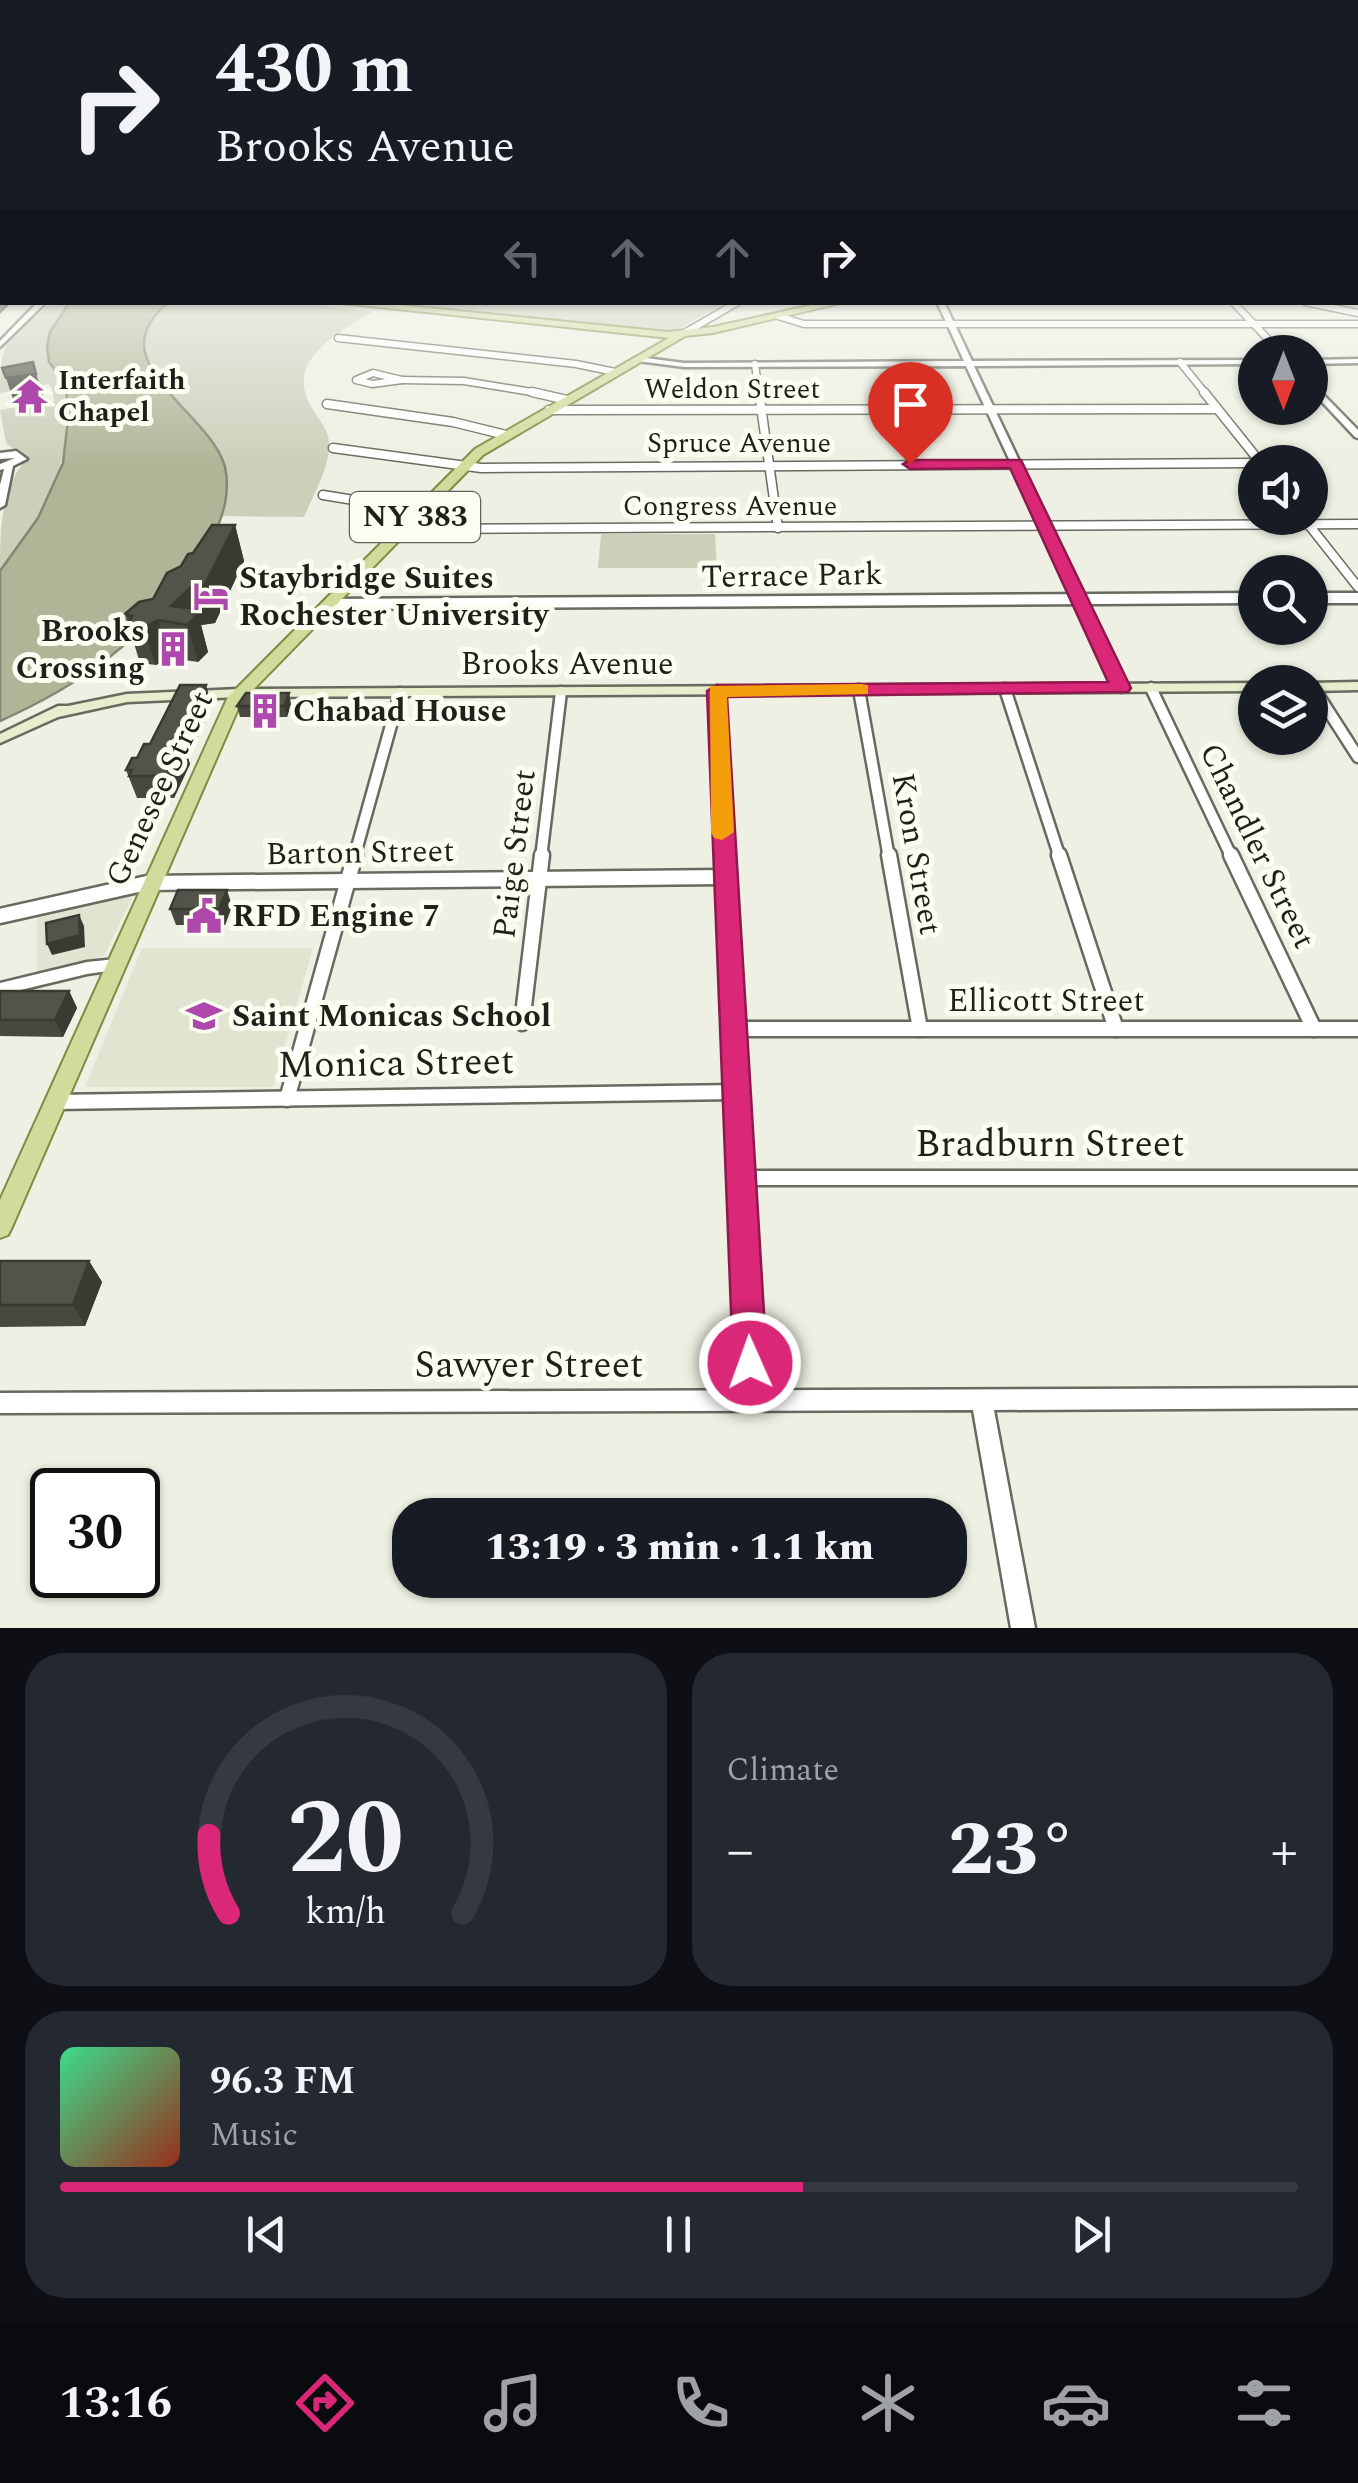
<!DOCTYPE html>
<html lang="en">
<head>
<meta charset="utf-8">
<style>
	:root { --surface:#171b24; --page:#242831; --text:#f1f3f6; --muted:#9ea1a6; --line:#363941; --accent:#db2777 }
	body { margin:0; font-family:Spectral,serif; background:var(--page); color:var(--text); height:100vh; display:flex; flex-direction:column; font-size:38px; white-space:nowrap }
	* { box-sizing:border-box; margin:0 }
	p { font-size:32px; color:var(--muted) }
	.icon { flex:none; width:55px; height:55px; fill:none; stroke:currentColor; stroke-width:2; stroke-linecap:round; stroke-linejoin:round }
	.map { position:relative; height:1628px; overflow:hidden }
	.details { display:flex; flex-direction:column; gap:25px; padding:25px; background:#0d0f14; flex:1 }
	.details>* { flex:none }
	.banner { position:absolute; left:0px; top:0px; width:1360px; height:305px; box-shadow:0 2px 8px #0004; background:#171b24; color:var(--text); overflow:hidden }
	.needle { width:65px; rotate:180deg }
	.fabs { position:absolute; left:1238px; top:335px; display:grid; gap:20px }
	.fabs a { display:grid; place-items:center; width:90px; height:90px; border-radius:50%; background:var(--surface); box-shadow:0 2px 8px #0004; font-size:50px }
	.speed { position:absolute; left:30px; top:1468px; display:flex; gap:20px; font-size:50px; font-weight:700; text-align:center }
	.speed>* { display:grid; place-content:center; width:130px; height:130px; border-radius:50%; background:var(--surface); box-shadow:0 2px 8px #0004; line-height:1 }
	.speed .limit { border:5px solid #111; border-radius:15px; background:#fff; color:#111 }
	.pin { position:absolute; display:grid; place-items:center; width:85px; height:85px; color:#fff; margin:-102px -42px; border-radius:50% 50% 50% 0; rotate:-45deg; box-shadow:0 0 10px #0007 }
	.pin .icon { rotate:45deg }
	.me { position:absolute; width:110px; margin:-55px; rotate:358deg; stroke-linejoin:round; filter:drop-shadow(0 0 8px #0008) }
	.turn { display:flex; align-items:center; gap:35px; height:210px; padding:0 50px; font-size:45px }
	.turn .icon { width:130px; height:130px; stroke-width:2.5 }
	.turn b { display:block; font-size:70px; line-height:85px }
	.lanes { display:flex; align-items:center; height:95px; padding:0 50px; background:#0003; justify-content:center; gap:50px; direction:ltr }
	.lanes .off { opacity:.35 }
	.big { font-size:75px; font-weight:800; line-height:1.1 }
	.details .tile { flex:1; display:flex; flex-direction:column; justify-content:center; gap:15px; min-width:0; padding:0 35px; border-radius:40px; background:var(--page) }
	.details .dial { align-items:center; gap:0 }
	.dial svg { height:260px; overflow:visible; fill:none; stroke:var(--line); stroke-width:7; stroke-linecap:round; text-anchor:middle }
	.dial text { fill:var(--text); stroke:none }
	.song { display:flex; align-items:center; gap:30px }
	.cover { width:120px; height:120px; border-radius:15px; background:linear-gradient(135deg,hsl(150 70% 55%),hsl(10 70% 35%)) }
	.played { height:10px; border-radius:5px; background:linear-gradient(90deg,var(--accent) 60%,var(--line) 60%) }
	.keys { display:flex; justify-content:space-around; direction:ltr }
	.heat { display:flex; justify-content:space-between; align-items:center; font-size:55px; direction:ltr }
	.details .tiles { flex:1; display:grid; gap:25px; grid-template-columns:1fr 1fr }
	.tile:last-child { grid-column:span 2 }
	.trip { position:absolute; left:392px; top:1498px; width:575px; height:100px; border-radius:40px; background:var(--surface); box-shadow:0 2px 8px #0004; font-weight:800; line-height:100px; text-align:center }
	.menu { display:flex; height:160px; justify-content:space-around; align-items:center; background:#090b0e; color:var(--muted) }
	.menu .icon { width:70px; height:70px }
	.menu .active { color:var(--accent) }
	.menu b { font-size:45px; color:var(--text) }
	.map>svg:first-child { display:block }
</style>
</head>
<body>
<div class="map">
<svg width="1358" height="1628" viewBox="0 0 1358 1628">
	<rect width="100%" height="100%" fill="#edf0e2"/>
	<g fill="#e0e5d1">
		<polygon points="128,892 132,898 104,956 37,975 37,912"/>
		<polygon points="142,948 313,948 273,1087 85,1087"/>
	</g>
	<g fill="#cbd0bb">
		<path d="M51 303H69L56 374 66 385C73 464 48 511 0 571 0 532 0 487 27 459L6 443 0 410 54 401 52 388 48 384 0 393C0 334 11 338 51 303Z"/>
		<path d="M168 303H297L372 312C345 328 292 356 306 395 310 410 324 422 328 436 334 461 313 495 304 517L221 516 224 466 184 407 149 371 145 337 151 322Z"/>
		<polygon points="388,303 726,303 678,329 667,330"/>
		<polygon points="601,534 715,534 717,568 598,568"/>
	</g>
	<path fill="#afb697" stroke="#848972" stroke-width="2.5" d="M69 303H168C95 362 211 412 225 467 233 503 215 538 195 566 143 640 83 684 0 721V571L38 518 63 463 68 420 66 385 49 362 47 347 50 332Z"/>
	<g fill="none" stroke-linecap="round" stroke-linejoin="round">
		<defs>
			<g id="minor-far4">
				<polyline points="1233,302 1280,352"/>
				<polyline points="1305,302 1358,313"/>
				<polyline points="778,316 804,324 1358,324"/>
				<polyline points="681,335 738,302"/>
				<polyline points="338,338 576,364 615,372"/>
				<polyline points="1180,362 1206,394"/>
				<polyline points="755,364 759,394"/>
				<polygon points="373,373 402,380 372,384 356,380"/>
				<polyline points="402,380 464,381 544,394"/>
			</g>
			<g id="minor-far3">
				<polyline points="532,392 567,400"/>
				<polyline points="759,392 778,528"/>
				<polyline points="1204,392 1260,462"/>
				<polyline points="327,404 453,422 506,435"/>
				<polyline points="549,410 1216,409"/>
				<polyline points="333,448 481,468 1255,463"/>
				<polyline points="323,495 421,511"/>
				<polyline points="1305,520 1358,587"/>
				<polyline points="403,529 1358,524"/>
			</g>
			<g id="minor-far2">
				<polyline points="1310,598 1358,598"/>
				<polyline points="329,604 1255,598"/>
				<polyline points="1313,687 1358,757"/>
				<polyline points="1151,688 1232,858"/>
				<polyline points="1005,689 1060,858"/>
				<polyline points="859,690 889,858"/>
				<polyline points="717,691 725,858"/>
				<polyline points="354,858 400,693"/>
				<polyline points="541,858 561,692"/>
			</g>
			<g id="minor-far1">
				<polyline points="725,855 742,1195"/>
				<polyline points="889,855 920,1029"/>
				<polyline points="1059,855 1116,1029"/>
				<polyline points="1231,855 1314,1029"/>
				<polyline points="0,916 147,883 724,877"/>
				<polyline points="522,1023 542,855"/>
				<polyline points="734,1029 1358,1029"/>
				<polyline points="287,1099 355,855"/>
				<polyline points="55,1102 737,1092"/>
				<polyline points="742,1178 1358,1178"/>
			</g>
			<polyline id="minor" points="742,1192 752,1400"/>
			<g id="tertiary">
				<rect x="0" y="236" width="2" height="4"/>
				<polygon points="38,302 46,302 0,347 0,341"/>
				<polygon points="937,302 944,302 972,361 1255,360 1255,364 974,366 1127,688 1125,691 1121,692 1115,688 966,366 684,367 638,361 634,359 638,357 684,363 964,361"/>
				<polygon points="1358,359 1358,363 1310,364 1310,360"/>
				<polygon points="1310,381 1358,430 1358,438 1355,437 1310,389"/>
				<polygon points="16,451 27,459 13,466 5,505 0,508 0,485 4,469 0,470 0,464 15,458 0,459 0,453"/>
				<polygon points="116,959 122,961 124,965 122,969 87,974 0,995 0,983 87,962"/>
				<polygon points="1358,1388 1358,1408 994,1410 1035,1628 1011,1628 973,1410 0,1413 0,1393"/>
			</g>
			<g id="secondary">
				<polygon points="1358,682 1358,690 1310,691 1310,683"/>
				<polygon points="1255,683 1255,691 239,697 127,702 58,717 0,743 0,734 58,706 68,706 127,694 239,689"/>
			</g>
			<g id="primary">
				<polygon points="0,239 2,240 2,244 0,245"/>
				<polygon points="331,302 369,302 668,332 713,327 826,302 845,302 713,333 685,336 483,455 241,702 12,1227 8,1235 0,1238 0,1200 228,697 475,449 669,338"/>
			</g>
		</defs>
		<use href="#minor-far4" stroke="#676a5e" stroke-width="9"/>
		<use href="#minor-far3" stroke="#676a5e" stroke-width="11"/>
		<use href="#minor-far2" stroke="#676a5e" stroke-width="15"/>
		<use href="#minor-far1" stroke="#676a5e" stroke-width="19"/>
		<use href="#minor" stroke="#676a5e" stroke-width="22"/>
		<use href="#tertiary" stroke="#676a5e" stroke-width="5"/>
		<use href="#secondary" stroke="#676a5e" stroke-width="5"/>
		<use href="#primary" stroke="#7d8b43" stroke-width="4"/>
		<use href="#minor-far4" stroke="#fff" stroke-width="6"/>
		<use href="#minor-far3" stroke="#fff" stroke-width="8"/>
		<use href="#minor-far2" stroke="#fff" stroke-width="10"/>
		<use href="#minor-far1" stroke="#fff" stroke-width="14"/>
		<use href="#minor" stroke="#fff" stroke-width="18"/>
		<use href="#tertiary" fill="#fff" fill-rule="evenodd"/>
		<use href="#secondary" fill="#e7edcd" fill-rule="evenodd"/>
		<use href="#primary" fill="#d0dc9b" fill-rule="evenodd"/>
	</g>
	<g fill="#47483f">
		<polygon points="235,525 244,561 215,623 201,625 208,652 198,662 170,658 156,665 140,663 125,614 153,599 193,553"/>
		<polygon points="291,704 287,717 240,717 237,706"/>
		<polygon points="212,706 188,758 190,764 174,798 137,798 126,770 150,744"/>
		<polygon points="232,906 225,925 176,925 170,909"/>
		<polygon points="0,991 69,991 77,1008 63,1037 0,1036"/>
		<polygon points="0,1261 89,1261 102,1282 85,1326 0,1327"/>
	</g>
	<g fill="#393b33">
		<polygon points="2,282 2,302 12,302 0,314 0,284"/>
		<polygon points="36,374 45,400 15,405 6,378"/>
		<polygon points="235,525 244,561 215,623 201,625 208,652 198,662 187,625 171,606"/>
		<polygon points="158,620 170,658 156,665 143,628"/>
		<polygon points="206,685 212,706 188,758 190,764 174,798 167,776 179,742"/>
		<polygon points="289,693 291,704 287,717 284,706"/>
		<polygon points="227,890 232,906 225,925 219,909"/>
		<polygon points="79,915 84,926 85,947 52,955 47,944"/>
		<polygon points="69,991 77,1008 63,1037 55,1020"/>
		<polygon points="89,1261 102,1282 85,1326 73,1305"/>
	</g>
	<g fill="#525449" stroke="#393b33" stroke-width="2.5">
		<polygon points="33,362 36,374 6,378 2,368"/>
		<polygon points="212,525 235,525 204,586 190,588 171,606 197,609 192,613 198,614 187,625 158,620 143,628 128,625 132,616 125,614 139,602 153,599 167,573 181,566 188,554 193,553"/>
		<polygon points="180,685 206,685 179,742 183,742 167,776 129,776 132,770 126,770 132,758 137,758 144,744 150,744"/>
		<polygon points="246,693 289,693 284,706 237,706"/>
		<polygon points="178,890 227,890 219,909 170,909"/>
		<polygon points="79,915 80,935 47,944 46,923"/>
		<polygon points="0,991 69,991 55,1020 0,1020"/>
		<polygon points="0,1261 89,1261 73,1305 0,1305"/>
	</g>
	<linearGradient id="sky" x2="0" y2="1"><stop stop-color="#91b5c8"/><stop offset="0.51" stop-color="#f7f8f2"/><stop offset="1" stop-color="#f7f8f2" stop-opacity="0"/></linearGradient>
	<rect width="1358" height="464" fill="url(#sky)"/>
	<polygon fill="#db2777" stroke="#8e194d" stroke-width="2.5" points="1021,460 1131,688 1128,692 727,697 767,1363 762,1375 750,1380 738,1375 733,1363 707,691 717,685 1108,682 1010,468 910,469 903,464 910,460"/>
	<polygon fill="#f59e0b" points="861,684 868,685 868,694 727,697 734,832 722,840 714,838 711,832 710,686"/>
	<defs>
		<symbol id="temple-bare" viewBox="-9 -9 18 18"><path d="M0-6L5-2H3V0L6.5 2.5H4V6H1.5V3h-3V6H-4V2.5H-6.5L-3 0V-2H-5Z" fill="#ae48ad" stroke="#fafdf0" stroke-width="2.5" paint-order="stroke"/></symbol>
		<symbol id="hotel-bare" viewBox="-9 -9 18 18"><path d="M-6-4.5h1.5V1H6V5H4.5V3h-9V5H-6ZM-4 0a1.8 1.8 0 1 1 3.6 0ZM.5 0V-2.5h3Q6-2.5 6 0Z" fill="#ae48ad" stroke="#fafdf0" stroke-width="2.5" paint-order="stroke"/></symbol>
		<symbol id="building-bare" viewBox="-9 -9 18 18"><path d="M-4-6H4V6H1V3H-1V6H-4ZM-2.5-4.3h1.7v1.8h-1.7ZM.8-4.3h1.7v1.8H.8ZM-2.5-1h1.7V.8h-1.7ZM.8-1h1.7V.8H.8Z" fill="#ae48ad" stroke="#fafdf0" stroke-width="2.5" paint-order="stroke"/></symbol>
		<symbol id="civic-bare" viewBox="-9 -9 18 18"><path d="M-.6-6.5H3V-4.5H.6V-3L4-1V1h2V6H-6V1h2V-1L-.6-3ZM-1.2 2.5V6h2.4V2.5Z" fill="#ae48ad" stroke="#fafdf0" stroke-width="2.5" paint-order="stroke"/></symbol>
		<symbol id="school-bare" viewBox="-9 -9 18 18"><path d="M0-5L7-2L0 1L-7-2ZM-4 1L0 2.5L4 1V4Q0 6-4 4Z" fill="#ae48ad" stroke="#fafdf0" stroke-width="2.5" paint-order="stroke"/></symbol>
	</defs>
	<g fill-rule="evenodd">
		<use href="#temple-bare" x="5" y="371" width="50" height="50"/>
		<use href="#hotel-bare" x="186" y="571" width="50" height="50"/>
		<use href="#building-bare" x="148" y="624" width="50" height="50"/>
		<use href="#building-bare" x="240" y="686" width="50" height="50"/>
		<use href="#civic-bare" x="179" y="891" width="50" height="50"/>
		<use href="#school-bare" x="179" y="991" width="50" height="50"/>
	</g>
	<g text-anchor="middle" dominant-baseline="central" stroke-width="10" stroke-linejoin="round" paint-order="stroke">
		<g font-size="28" font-weight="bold" fill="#1f201b" stroke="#fafdf0" text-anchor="start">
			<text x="58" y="380">Interfaith<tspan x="58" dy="32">Chapel</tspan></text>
		</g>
		<g font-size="28" fill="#1f201b" stroke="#fafdf0">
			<text x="732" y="389">Weldon Street</text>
			<text x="739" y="443">Spruce Avenue</text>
			<text x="730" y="506">Congress Avenue</text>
		</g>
		<rect fill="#fafdf0" stroke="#61625b" stroke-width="2.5" x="350" y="492" width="130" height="50" rx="8"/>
		<g font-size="30" font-weight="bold" fill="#1f201b">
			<text x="415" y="517">NY 383</text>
		</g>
		<g font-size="32" fill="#1f201b" stroke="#fafdf0">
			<text transform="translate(792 576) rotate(-1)">Terrace Park</text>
			<text x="567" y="664">Brooks Avenue</text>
			<text transform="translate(160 789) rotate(-65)">Genesee Street</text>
			<text transform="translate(1257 846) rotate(64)">Chandler Street</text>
			<text transform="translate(360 853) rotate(-1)">Barton Street</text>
			<text transform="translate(515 854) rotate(-83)">Paige Street</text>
			<text transform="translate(916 854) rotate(80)">Kron Street</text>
			<text x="1046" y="1001">Ellicott Street</text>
		</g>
		<g font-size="32" font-weight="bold" fill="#1f201b" stroke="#fafdf0" text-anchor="start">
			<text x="239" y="578">Staybridge Suites<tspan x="239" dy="37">Rochester University</tspan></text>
			<text x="145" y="631" text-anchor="end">Brooks<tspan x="145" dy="37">Crossing</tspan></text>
			<text x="293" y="711">Chabad House</text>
			<text x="232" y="916">RFD Engine 7</text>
			<text x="232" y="1016">Saint Monicas School</text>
		</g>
		<g font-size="38" fill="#1f201b" stroke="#fafdf0">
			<text transform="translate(396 1064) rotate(-1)">Monica Street</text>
			<text x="1050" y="1145">Bradburn Street</text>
			<text x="529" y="1366">Sawyer Street</text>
		</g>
	</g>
</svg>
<div class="fabs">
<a><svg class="needle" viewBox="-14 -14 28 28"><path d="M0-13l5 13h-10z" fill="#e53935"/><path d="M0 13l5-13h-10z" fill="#9ea1a6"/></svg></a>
<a><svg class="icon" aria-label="sound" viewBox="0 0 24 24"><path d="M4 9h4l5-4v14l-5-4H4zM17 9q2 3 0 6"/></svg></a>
<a><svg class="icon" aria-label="search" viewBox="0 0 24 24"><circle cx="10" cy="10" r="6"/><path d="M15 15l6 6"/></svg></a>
<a><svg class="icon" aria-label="layers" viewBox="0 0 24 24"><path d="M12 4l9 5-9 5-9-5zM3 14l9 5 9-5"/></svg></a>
</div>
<div class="speed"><div class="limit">30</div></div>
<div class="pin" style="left:910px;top:464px;background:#d93025"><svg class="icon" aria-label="arrive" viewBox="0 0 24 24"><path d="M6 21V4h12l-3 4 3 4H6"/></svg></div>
<svg class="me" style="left:750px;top:1363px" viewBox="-20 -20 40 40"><circle r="17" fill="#db2777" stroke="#fff" stroke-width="3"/><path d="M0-11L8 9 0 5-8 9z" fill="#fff"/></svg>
<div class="trip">13:19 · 3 min · 1.1 km</div>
<div class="banner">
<div class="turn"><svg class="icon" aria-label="right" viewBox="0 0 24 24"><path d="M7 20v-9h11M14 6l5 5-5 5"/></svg><div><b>430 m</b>Brooks Avenue</div></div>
<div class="lanes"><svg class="icon off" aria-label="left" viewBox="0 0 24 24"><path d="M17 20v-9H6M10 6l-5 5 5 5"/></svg><svg class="icon off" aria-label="ahead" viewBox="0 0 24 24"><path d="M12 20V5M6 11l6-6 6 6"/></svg><svg class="icon off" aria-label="ahead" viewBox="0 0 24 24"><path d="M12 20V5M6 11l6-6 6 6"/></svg><svg class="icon" aria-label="right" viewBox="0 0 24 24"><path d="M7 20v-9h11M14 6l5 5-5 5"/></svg></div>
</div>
</div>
<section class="details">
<div class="tiles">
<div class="tile dial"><svg viewBox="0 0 100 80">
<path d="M14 69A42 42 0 1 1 86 69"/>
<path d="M14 69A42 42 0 0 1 8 45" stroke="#db2777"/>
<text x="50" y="56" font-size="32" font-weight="700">20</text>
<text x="50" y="72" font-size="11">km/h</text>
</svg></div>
<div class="tile"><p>Climate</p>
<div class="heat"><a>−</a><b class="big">23°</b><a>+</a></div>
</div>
<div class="tile">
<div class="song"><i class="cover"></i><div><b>96.3 FM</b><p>Music</p></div></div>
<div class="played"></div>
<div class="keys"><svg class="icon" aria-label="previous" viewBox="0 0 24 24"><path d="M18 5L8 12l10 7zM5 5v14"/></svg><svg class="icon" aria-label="pause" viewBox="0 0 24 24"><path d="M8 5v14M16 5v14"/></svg><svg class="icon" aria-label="next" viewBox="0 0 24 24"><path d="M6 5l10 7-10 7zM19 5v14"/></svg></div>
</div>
</div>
</section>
<nav class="menu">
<b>13:16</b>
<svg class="icon active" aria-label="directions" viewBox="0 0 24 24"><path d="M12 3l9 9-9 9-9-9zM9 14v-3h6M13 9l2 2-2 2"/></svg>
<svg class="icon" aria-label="music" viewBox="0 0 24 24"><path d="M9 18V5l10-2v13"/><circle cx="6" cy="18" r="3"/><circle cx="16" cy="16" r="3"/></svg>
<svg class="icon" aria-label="phone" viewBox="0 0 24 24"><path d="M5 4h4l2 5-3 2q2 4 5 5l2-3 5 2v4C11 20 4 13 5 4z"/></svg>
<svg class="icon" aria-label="climate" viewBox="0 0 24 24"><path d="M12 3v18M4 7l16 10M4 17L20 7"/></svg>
<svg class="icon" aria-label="car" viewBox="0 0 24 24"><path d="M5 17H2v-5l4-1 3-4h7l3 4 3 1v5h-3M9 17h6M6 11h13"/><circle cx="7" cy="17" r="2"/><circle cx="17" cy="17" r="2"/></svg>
<svg class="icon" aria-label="filters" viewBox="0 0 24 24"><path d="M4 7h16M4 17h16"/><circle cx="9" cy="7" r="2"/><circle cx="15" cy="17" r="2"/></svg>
</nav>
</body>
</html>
